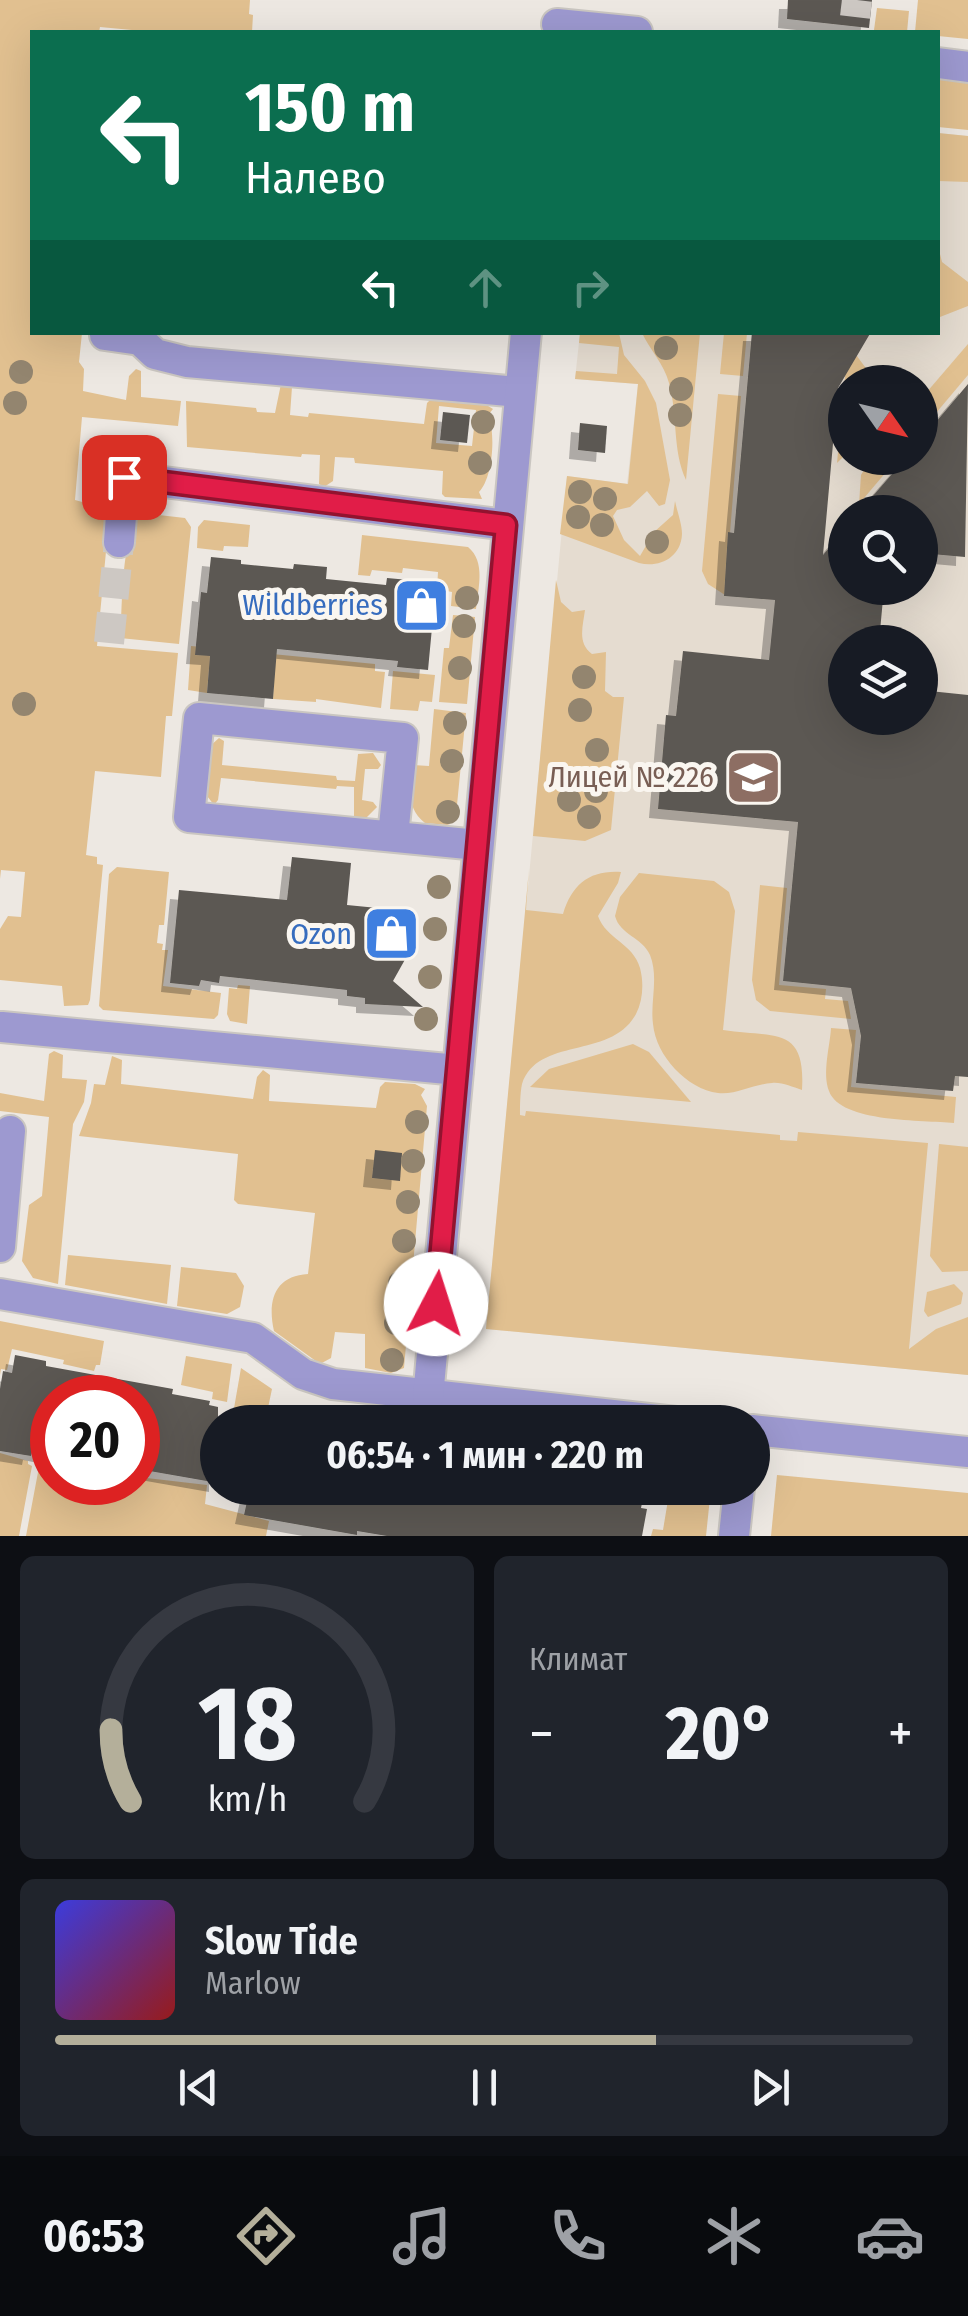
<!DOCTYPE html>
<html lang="ru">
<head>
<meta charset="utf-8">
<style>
	:root { --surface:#171b24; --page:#20242c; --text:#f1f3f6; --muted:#9ea1a6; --line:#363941; --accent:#b4af9a }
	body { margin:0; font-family:"Fira Sans Condensed",sans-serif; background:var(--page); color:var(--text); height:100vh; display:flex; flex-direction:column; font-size:38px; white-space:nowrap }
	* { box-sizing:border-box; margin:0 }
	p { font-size:32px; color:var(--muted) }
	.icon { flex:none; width:55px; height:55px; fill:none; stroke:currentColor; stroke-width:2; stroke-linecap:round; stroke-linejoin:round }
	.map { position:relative; height:1536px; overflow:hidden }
	.panel { display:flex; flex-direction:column; gap:20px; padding:20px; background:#0d0f14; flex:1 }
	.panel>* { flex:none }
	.hud { position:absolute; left:30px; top:30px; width:910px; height:305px; border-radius:0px; box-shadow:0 10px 40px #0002; background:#0b6e4f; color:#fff; overflow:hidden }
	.needle { width:65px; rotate:124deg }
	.fabs { position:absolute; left:828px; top:365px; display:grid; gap:20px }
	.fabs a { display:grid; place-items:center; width:110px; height:110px; border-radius:50%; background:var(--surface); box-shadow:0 10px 40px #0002; font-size:50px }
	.speed { position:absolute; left:30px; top:1375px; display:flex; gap:20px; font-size:50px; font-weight:700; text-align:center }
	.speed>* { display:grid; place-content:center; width:130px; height:130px; border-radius:50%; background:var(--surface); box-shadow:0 10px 40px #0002; line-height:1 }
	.speed .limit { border:15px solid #d22; background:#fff; color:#111 }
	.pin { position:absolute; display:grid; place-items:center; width:85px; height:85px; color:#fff; margin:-42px; border-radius:20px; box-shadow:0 5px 15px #0006 }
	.me { position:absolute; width:110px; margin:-55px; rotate:5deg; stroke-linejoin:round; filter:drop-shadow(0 0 8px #0008) }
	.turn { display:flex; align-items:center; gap:35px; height:210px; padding:0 50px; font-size:45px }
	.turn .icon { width:130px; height:130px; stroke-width:2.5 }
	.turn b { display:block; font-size:70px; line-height:85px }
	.lanes { display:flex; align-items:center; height:95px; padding:0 50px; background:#0003; justify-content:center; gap:50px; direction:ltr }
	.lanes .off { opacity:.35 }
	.big { font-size:75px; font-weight:700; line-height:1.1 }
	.panel .tile { flex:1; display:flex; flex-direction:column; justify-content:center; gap:15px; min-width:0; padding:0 35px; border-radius:15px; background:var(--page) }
	.panel .dial { align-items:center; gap:0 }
	.dial svg { height:260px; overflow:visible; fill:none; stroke:var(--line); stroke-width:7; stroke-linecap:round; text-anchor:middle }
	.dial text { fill:var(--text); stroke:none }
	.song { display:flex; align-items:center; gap:30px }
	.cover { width:120px; height:120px; border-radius:15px; background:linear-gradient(135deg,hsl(240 70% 55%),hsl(0 70% 35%)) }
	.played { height:10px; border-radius:5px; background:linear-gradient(90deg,var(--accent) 70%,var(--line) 70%) }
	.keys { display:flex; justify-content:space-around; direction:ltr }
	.heat { display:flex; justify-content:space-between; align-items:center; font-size:55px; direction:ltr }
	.panel .tiles { flex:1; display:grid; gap:20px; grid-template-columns:1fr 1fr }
	.tile:last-child { grid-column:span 2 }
	.trip { position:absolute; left:200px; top:1405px; width:570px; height:100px; border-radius:50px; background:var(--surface); box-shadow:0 10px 40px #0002; font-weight:700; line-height:100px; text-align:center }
	.tab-bar { display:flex; height:160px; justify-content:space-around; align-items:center; background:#090b0e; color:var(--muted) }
	.tab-bar .icon { width:70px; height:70px }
	.tab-bar .active { color:var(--accent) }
	.tab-bar b { font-size:45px; color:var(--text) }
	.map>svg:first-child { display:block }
</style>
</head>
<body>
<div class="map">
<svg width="968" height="1536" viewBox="0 0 968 1536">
	<defs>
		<filter id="shadow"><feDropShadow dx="-9" dy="9" stdDeviation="0" flood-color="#0004"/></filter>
	</defs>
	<rect width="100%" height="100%" fill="#ede8e2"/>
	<path fill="#e5dcd0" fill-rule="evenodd" d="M938 133 968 136V1375L486 1329 567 476 627 484 638 384 575 379 580 333 938 332ZM845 382H920V458H845ZM845 512H920V588H845ZM845 642H920V718H845Z"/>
	<g fill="#e1c090" fill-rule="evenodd">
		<polygon points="0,0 250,0 249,14 253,15 252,32 153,32 100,27 99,32 32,32 32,332 82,333 79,362 84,369 83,391 126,400 129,376 136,369 141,371 141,397 181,401 178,426 82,417 75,500 97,506 109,520 97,646 178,653 172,716 166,716 161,777 95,771 86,855 97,857 97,864 103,865 90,1000 88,1005 64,1006 62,986 0,980 0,929 8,916 21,917 25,872 1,870 0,879"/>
		<polygon points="918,0 968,0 968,39 938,36 938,32 915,32"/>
		<polygon points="877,8 909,11 907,32 874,30"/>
		<polygon points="938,77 968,80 968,130 938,127"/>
		<polygon points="938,133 968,136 968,182 938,181"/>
		<polygon points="938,246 942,262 968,282 968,306 940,317 938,317"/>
		<path d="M580 333H619L624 355 645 381 656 403 670 480 665 504 659 506 647 491 630 507 617 510 613 516 624 540 640 556 654 532 673 515 675 501C677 511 682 524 682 534 681 558 659 568 639 563L560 534 567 476 628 484 638 384 575 379 576 371 617 374 619 347 579 343Z"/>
		<path d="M642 333H700L686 480C672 450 678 415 669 383 664 364 650 350 642 333Z"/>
		<polygon points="724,333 747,333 743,376 720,374"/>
		<polygon points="848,344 868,371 867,382 845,382 845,455 837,463"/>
		<polygon points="968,344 968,375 920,432 920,400"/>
		<path d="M281 384 292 387 290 415 308 417 309 413 424 424 427 403 433 397 485 404 493 409 488 415C496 433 493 478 479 492L482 499 445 497 442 494 443 471 355 463 354 458 335 457 333 481 324 487 319 484 320 455 302 454 301 457 187 447 186 401 256 408 257 412 275 413ZM439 406 476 410 472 446 436 443Z"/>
		<polygon points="718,394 741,396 725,595 708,584 702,571"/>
		<polygon points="871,458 898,458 859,504 861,475"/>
		<path d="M141 513 185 518 191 527 179 644 120 638C123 604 120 539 141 513Z"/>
		<polygon points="204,520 250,525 248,547 224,546 223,551 197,548 198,527"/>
		<path d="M362 535 468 547C486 562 478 588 476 609L451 606 452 592 437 589 438 572 403 568 402 573 372 570 370 576 358 575Z"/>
		<path d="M556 580 561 602 572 612 585 610C583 626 577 643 592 654L606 652 605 691 613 697H624L611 830 585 841 533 836Z"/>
		<polygon points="453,615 475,617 467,704 439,702 444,648 449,648"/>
		<polygon points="191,646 375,664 375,671 385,672 381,708 316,699 316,702 273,699 274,676 209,671 207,693 188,690"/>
		<polygon points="393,671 435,675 432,702 420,701 418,711 390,709"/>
		<path d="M434 709 466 713 457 805 447 818 450 824 447 825 425 823C405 807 411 788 413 765L429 766Z"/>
		<polygon points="219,738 224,741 222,765 336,776 337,780 355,781 358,754 373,753 381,765 378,769 365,769 362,800 373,802 377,807 365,819 354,817 354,787 337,786 336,789 221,778 218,800 214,805 204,792 209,747"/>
		<polygon points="117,867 169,872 164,925 159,925 157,943 163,944 162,950 168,950 163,986 221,993 218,1015 214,1019 103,1010 99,1006 109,874"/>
		<path d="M529 869 526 910 563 914C572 884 590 870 621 872L618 883 598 916C606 939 633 943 640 968 644 983 643 1000 636 1014 611 1060 538 1036 522 1084 520 1094 520 1106 520 1115L525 1116 526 1111 780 1135V1140L797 1141 798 1132 928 1143 909 1349 936 1329 968 1317V1375L486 1329Z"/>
		<path d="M639 873 714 881 729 892 735 911 723 1030C773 1038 806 1024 802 1090 792 1087 782 1082 772 1083 753 1084 737 1095 718 1093 687 1089 656 1056 653 1024 650 1001 659 978 650 955 642 937 620 935 615 916L620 897Z"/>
		<polygon points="760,885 787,888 779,985 826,989 825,999 848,1001 851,1019 770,1011 756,1000 752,980"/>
		<polygon points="238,985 250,986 247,1024 230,1021 227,1014 229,988 237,989"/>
		<path d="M831 1028 856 1030 851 1087 956 1097 954 1123C924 1120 840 1123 829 1091 822 1073 830 1046 831 1028Z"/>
		<polygon points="633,1044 649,1052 691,1102 530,1087 549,1069"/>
		<polygon points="54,1051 63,1055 62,1078 87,1080 84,1102 73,1124 58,1284 33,1278 22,1261 29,1205 42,1196 49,1117 0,1111 0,1093 44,1101 49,1054"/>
		<path d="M112 1056 122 1060 121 1084 253 1099 257 1077 263 1070 270 1075 269 1101 376 1108 380 1087 385 1082 415 1084 425 1089 421 1095 427 1106 404 1368 391 1373 365 1368V1334L335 1332 331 1358 320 1364 274 1331C267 1300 275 1276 308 1274L315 1213 238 1204 234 1200 238 1154 79 1136 91 1103 94 1084 105 1085Z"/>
		<polygon points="939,1144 968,1147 968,1271 942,1272 930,1256"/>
		<polygon points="68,1255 171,1265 167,1304 65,1285"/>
		<polygon points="181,1267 236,1273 244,1286 240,1307 227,1314 177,1306"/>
		<polygon points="954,1284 963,1293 961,1304 928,1317 924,1311 927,1292"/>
		<polygon points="0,1321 104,1341 100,1365 96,1365 94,1371 63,1364 64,1360 12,1349 7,1370 1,1369 0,1375"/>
		<polygon points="186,1356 232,1364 227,1402 212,1399 213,1392 181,1385"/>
		<polygon points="241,1368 272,1389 265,1422 228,1422 233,1414"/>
		<polygon points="0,1453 28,1461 28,1464 32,1466 19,1536 0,1536"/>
		<polygon points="52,1457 52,1482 138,1482 138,1477 207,1485 205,1504 269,1521 266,1536 26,1536 39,1467 49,1464"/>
		<polygon points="777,1475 968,1493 968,1536 771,1536"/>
		<polygon points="670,1488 711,1488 706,1536 651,1536 653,1529 663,1530"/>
	</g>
	<g fill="#5c5853" filter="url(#shadow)">
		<polygon points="788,0 872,0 869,28 787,19"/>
		<polygon points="752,332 871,332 838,388 823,555 845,529 845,588 884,588 879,642 845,642 845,718 920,718 920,690 968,695 968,1077 955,1076 953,1091 856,1083 861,1036 851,988 783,981 798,822 658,809 666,715 676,716 683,651 769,660 775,600 724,596 728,532 734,533"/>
		<polygon points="968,384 965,557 920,553 920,512 859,512 906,458 920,458 920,441"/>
		<polygon points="443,412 470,415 467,443 440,440"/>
		<polygon points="580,423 607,426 605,453 578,450"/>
		<polygon points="211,557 241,560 241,564 293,569 294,564 327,567 326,579 386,585 387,578 431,582 429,596 435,596 428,670 397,667 398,661 277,649 273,699 207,693 210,656 195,655 201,592 207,593"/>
		<polygon points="292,857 351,863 347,905 408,911 405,944 412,947 393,981 423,1007 365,1004 365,998 347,996 347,990 220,976 219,983 201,980 199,986 170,983 179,890 287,900"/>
		<polygon points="375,1150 402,1153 400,1181 372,1178"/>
		<polygon points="15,1355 46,1361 46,1366 173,1389 172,1394 210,1401 209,1405 218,1407 218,1483 138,1469 138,1398 52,1398 52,1455 32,1451 31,1456 0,1451 0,1389 3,1371 12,1373"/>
		<polygon points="250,1488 645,1488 641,1508 647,1509 642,1536 387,1536 357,1531 357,1535 244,1515"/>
	</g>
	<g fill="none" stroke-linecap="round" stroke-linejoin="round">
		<g stroke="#cdc8c3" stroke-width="30" stroke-dasharray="30 15" stroke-linecap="butt">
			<polyline points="855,17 857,0"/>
			<polyline points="109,643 119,542"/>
		</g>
		<defs>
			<g id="minor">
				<polyline points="557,24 637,32"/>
				<polyline points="938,63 968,67"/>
				<polyline points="105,335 140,340 155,354 187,362 519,392"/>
				<polyline points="119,542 124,477 507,525"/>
				<polyline points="393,836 403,738 199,718 189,817 478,845"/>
				<polyline points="2,1027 458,1070"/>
				<polyline points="0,1247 10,1131"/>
				<polyline points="0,1294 253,1338 303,1374 333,1384 676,1422"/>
				<polyline points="428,1397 526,332"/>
				<polyline points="752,1430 968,1452"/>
				<polyline points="734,1536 739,1488"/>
			</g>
		</defs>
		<use href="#minor" stroke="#cac6c1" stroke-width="34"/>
		<use href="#minor" stroke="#9d99d0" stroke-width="30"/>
	</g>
	<g fill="#93856f">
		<circle cx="666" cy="348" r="12"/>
		<circle cx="21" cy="372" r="12"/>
		<circle cx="681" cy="389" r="12"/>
		<circle cx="15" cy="403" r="12"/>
		<circle cx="680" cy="415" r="12"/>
		<circle cx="483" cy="422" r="12"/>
		<circle cx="480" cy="463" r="12"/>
		<circle cx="580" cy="492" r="12"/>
		<circle cx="605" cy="499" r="12"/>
		<circle cx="578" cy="517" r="12"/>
		<circle cx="602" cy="525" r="12"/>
		<circle cx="657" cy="542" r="12"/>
		<circle cx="467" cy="598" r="12"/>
		<circle cx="464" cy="626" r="12"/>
		<circle cx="460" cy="668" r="12"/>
		<circle cx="584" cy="677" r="12"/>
		<circle cx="24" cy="704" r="12"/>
		<circle cx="580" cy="710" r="12"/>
		<circle cx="455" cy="723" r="12"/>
		<circle cx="597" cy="750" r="12"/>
		<circle cx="452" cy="761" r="12"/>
		<circle cx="596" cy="791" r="12"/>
		<circle cx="569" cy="800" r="12"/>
		<circle cx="448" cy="812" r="12"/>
		<circle cx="589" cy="817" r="12"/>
		<circle cx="439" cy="887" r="12"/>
		<circle cx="435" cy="929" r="12"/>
		<circle cx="430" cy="977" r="12"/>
		<circle cx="426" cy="1019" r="12"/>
		<circle cx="417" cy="1122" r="12"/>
		<circle cx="413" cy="1161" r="12"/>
		<circle cx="408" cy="1202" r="12"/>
		<circle cx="404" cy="1241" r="12"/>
		<circle cx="400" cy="1283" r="12"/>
		<circle cx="396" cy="1323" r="12"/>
		<circle cx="392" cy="1360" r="12"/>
	</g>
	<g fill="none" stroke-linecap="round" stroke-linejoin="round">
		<defs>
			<polyline id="route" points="124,477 506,525 436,1304"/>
		</defs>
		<use href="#route" stroke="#92132f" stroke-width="25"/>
		<use href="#route" stroke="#e11d48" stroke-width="18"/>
	</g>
	<defs>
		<symbol id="shop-square" viewBox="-11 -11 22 22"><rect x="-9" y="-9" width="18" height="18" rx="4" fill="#3f7fe0" stroke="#faf6f0"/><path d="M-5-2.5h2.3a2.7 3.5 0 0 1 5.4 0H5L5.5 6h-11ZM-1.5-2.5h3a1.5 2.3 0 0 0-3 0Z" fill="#fff"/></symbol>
		<symbol id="school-square" viewBox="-11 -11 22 22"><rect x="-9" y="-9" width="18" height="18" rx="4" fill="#8d6e63" stroke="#faf6f0"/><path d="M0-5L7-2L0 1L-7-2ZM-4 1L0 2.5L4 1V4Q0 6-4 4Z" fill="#fff"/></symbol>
	</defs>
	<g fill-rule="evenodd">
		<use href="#shop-square" x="390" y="574" width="63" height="63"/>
		<use href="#school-square" x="722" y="746" width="63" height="63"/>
		<use href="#shop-square" x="360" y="902" width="63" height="63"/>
	</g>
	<g text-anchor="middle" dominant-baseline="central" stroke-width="10" stroke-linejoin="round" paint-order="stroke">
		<g font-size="30" fill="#366cbe" stroke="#faf6f0" text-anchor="end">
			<text x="383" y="605">Wildberries</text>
			<text x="352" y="934">Ozon</text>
		</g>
		<g font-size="30" fill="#785e54" stroke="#faf6f0" text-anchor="end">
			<text x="714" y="777">Лицей № 226</text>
		</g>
	</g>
</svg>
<div class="fabs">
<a><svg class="needle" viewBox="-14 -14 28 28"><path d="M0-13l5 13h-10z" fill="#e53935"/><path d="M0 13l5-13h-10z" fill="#9ea1a6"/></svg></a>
<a><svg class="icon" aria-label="search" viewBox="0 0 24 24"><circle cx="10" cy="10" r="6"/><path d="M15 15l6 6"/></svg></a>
<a><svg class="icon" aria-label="layers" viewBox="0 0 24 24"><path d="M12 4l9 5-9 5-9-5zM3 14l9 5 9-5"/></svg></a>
</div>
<div class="speed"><div class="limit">20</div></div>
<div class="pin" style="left:124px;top:477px;background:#d93025"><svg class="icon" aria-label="arrive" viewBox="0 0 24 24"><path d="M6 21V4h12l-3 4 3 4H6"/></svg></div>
<svg class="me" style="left:436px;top:1304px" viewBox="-20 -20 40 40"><circle r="19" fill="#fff"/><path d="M0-13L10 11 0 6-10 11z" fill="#e11d48"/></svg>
<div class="trip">06:54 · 1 мин · 220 m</div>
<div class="hud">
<div class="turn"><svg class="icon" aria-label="left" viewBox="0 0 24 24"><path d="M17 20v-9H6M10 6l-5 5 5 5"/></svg><div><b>150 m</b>Налево</div></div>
<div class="lanes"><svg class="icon" aria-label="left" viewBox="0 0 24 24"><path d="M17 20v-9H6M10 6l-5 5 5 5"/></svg><svg class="icon off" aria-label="ahead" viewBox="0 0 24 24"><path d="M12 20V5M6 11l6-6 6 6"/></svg><svg class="icon off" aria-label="right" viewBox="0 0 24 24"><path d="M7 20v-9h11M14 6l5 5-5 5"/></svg></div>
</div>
</div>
<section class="panel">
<div class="tiles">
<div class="tile dial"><svg viewBox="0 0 100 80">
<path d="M14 69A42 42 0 1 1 86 69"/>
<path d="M14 69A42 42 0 0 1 8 47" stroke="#b4af9a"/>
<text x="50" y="56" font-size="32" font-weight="700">18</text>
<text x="50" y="72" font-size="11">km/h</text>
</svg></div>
<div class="tile"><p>Климат</p>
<div class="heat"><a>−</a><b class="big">20°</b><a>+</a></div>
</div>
<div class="tile">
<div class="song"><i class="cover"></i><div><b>Slow Tide</b><p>Marlow</p></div></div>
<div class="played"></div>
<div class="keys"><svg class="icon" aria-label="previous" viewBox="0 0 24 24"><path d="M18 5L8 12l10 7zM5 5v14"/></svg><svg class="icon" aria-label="pause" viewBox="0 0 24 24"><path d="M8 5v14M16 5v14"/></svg><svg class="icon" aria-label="next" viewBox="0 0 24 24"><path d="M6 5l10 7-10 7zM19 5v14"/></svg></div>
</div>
</div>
</section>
<nav class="tab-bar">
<b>06:53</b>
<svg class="icon active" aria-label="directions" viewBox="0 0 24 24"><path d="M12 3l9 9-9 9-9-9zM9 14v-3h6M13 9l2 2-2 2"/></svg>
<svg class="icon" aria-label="music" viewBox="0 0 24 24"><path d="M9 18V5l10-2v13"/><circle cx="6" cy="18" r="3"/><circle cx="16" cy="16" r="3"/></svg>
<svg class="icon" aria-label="phone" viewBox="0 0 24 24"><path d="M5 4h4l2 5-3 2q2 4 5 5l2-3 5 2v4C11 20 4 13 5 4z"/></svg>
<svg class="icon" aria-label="climate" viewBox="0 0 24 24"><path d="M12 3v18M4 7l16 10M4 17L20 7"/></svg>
<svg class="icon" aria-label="car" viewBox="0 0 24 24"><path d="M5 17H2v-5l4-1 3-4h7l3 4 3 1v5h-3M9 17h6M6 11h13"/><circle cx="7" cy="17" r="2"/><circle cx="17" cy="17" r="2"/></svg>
</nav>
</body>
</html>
